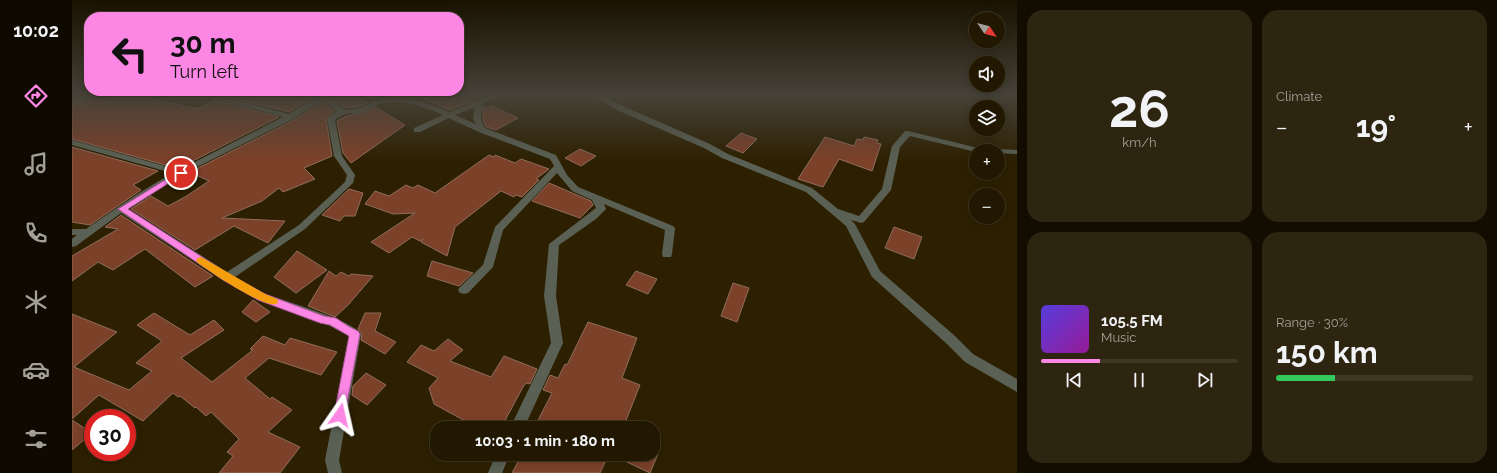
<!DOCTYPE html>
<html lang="en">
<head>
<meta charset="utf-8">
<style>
	:root { --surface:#221801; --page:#2e2510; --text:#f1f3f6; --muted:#a2a099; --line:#3f3723; --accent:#fc86e4 }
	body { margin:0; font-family:Raleway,sans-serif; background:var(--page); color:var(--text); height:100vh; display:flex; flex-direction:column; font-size:15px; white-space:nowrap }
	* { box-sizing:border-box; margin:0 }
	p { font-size:13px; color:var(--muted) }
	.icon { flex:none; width:22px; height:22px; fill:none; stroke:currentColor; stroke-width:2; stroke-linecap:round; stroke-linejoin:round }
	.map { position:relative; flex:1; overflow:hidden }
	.drawer { display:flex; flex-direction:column; gap:10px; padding:10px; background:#130d01; width:480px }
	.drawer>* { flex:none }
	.hud { position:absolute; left:12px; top:12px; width:380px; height:84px; border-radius:16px; box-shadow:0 2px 10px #0003,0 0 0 1px var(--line); background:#fc86e4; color:#111; overflow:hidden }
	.needle { width:26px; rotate:125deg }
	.controls { position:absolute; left:897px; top:12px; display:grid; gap:8px }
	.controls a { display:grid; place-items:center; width:36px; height:36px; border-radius:50%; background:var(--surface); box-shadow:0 2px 10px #0003,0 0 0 1px var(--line); font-size:20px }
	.speed { position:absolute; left:12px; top:409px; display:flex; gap:8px; font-size:20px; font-weight:700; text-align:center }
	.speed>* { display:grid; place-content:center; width:52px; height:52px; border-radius:50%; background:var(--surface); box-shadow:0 2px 10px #0003,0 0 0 1px var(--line); line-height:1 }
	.speed .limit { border:6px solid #d22; background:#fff; color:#111 }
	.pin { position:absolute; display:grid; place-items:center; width:34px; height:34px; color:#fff; margin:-17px; border:2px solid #fff; border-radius:50%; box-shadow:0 1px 4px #0007 }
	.me { position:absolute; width:44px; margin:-22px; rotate:11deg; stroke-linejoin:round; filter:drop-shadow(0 0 3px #0008) }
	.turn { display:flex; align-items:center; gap:14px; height:84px; padding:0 20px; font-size:18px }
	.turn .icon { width:52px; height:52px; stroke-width:2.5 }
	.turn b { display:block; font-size:28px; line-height:34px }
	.big { font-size:30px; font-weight:700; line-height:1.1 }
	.drawer .tile { flex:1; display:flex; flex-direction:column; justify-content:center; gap:6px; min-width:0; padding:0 14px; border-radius:16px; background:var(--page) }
	.drawer .dial { align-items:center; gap:0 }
	.dial b { font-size:52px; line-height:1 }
	.song { display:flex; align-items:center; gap:12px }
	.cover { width:48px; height:48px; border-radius:6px; background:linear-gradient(135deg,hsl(250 70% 55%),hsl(300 70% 35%)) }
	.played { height:4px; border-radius:2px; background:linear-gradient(90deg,var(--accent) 30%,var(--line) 30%) }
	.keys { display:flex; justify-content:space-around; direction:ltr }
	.heat { display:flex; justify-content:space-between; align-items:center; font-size:22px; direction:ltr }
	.charge { height:6px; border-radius:3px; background:linear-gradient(90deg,#34c759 30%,var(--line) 0) }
	.drawer .tiles { flex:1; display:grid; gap:10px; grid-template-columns:repeat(2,1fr) }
	.trip { position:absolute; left:358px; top:421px; width:230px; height:40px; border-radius:16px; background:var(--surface); box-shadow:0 2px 10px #0003,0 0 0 1px var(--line); font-weight:700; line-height:40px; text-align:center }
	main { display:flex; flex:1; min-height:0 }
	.dock { display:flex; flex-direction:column; width:72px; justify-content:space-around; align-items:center; background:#0e0a00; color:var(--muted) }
	.dock .icon { width:28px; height:28px }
	.dock .current { color:var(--accent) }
	.dock b { font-size:18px; color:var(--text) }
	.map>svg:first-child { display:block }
</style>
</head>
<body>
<main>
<nav class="dock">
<b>10:02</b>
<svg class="icon current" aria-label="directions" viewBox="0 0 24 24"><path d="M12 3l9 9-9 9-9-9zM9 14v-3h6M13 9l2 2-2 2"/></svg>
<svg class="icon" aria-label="music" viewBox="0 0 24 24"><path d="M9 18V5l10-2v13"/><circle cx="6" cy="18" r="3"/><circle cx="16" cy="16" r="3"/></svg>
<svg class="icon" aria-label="phone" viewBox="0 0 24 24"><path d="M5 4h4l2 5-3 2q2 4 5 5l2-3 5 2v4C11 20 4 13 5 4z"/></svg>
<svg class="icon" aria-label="climate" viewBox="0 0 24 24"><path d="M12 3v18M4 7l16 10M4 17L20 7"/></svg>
<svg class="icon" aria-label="car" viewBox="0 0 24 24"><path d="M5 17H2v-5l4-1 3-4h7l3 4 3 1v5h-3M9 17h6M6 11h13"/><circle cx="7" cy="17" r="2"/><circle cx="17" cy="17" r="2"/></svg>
<svg class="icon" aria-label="filters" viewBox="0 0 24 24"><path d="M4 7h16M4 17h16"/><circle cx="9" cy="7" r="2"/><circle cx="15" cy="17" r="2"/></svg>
</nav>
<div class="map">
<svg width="945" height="473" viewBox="0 0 945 473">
	<rect width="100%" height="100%" fill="#2d2001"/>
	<g fill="#7c4129" stroke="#906d5f">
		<polygon points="43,95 63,95 125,109 143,100 207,117 109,167 107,166 104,168 0,139 0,104 19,97 32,100"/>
		<polygon points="153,95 245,95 217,112 151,96"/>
		<polygon points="257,95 282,95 296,103 285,107 275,108 267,104 257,96"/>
		<polygon points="343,95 389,95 401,101 377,110"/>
		<polygon points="251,102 263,111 254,119 260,156 232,168 243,179 211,192 207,188 190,201 150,218 213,221 196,243 162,226 123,250 59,209 79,196 96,206 113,197 137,181 118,172 222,120"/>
		<polygon points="411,106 416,108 420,106 446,118 424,130 414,127 411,119"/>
		<polygon points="303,107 333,125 279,163 271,153 265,121 274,116 290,114"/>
		<polygon points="669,133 685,139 671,153 654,146"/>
		<polygon points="753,137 782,146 785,139 791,140 792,137 806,140 805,143 809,144 800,171 767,159 751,187 726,179"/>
		<polygon points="0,147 86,171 61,185 69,190 18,225 0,222"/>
		<polygon points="508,149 524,156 509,166 493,158"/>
		<polygon points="417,155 422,157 423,155 443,163 449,159 477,169 464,179 467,180 450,197 444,195 442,197 429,191 383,227 375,256 349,242 351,239 348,241 340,237 317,253 299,242 343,213 321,214 293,204 303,191 317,196 334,185 341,188 346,185 363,193"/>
		<polygon points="477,183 519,201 521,205 508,218 460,201"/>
		<polygon points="277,189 291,193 283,216 272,216 268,221 250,215"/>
		<polygon points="49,215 141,276 123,287 73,249 41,270 26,262 0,281 0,256 46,229 33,227"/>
		<polygon points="822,227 850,237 842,259 813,248"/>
		<polygon points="225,251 255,270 224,293 202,277"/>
		<polygon points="360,261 401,273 387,286 355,276"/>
		<polygon points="257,271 264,276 269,272 277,276 279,274 301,276 276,305 263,317 236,306"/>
		<polygon points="564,271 585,279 576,294 554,285"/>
		<polygon points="661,283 677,288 665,322 649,316"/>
		<polygon points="181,300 198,312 184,322 170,312"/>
		<polygon points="82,313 118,335 142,320 152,330 109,358 140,382 181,350 178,349 191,336 213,345 218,338 265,352 249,375 197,358 173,378 198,399 200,397 220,410 196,432 228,447 208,473 147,473 161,456 155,452 167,439 139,412 134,416 124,407 123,408 108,396 106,397 101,393 71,421 27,395 0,419 0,314 45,332 2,367 57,390 80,371 64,363 90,341 65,325"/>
		<polygon points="293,313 309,313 303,331 324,342 313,354 289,340 290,334 286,329"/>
		<polygon points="516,322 565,338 550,378 568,385 551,428 462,428 480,393 471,390 478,375 486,378 493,364 495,365"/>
		<polygon points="376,339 391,350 378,361 419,377 432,356 465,369 458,384 454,383 451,387 429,428 406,428 362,404 357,388 366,378 335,362 349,345 362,351"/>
		<polygon points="294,373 314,385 295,405 280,395 281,386"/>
		<polygon points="0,420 20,433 0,450"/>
		<polygon points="450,454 537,454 528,473 440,473"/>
		<polygon points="538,454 586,454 578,473"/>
	</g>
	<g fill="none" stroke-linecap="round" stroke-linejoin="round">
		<g fill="#5a6154" fill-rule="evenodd">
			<polygon points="10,95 19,95 0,103 0,98"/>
			<path d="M133 95H143L217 114 246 96V95H256L255 97C260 100 265 105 270 108 283 115 299 100 311 99 334 96 357 103 377 112L419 95H427L426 96 410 104 409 119 413 128 484 155 495 175 506 187 601 226 603 228 600 254 599 257H591L590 254 593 230 532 204 534 209 524 219 487 245 484 296 491 343 452 428H438L479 343 472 296 477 244 524 208 520 200 500 191 485 173 431 230 421 267 396 293 392 294 388 293 386 290 388 287 411 265 423 227 482 166 478 159 407 132 377 118 348 132H342V128L371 115C354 107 330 99 311 103 303 105 296 110 289 113 276 116 277 110 263 120L270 156 283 175 281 183 233 229 163 277C174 283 185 290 196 295 213 301 282 321 289 334L267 460 270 473H256L253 460 277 336 256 325 186 300 151 280 49 213 4 246 0 247V239L5 235H0V229H14L64 195 100 173 0 145V140L107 170 211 117 134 96ZM251 100 265 111 255 119 262 156 275 175 273 182 227 225 155 272 56 209 113 173 221 119ZM403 107 401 119 404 124 383 115Z"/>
			<polygon points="520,95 529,95 553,107 638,144 656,154 740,188 766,209 787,216 810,189 820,146 833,131 836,131 906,148 945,150 945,154 926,153 926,151 904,152 838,136 828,147 819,190 792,222 789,223 779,220 783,224 808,271 883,336 901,354 945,379 945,392 893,362 875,344 800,277 774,226 734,192 650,158 632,148 547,111"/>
			<polygon points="424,454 438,454 430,473 416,473"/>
		</g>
	</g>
	<linearGradient id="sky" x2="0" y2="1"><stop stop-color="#191201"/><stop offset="0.59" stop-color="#464238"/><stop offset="1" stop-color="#464238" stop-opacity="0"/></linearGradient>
	<rect width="945" height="161" fill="url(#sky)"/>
	<polygon fill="#fc86e4" stroke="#a45794" points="109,170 113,173 111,174 56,209 158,275 193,294 252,316 264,318 276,326 286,331 288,334 272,419 268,421 264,419 262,415 277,336 258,325 248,323 186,300 151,280 46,209"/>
	<path fill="#f59e0b" d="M129 257 193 294 205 299 206 301 205 304C191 308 139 272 126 263L124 260 126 258Z"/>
</svg>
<div class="controls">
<a><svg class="needle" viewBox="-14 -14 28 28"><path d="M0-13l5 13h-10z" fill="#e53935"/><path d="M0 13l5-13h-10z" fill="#a2a099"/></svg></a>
<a><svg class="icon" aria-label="sound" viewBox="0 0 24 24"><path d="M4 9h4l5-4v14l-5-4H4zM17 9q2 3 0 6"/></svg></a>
<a><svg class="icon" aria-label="layers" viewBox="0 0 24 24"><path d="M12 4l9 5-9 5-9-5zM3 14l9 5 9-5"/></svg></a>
<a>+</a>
<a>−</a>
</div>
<div class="speed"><div class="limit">30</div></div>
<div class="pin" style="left:109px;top:173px;background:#d93025"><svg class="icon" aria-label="arrive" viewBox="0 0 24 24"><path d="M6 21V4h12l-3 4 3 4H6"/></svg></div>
<svg class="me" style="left:268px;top:415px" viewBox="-20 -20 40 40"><path d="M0-17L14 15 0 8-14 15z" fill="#fc86e4" stroke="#fff" stroke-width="4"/></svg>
<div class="trip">10:03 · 1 min · 180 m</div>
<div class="hud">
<div class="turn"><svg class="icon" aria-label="left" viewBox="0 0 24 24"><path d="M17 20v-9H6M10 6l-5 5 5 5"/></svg><div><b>30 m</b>Turn left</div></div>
</div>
</div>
<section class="drawer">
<div class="tiles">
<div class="tile dial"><b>26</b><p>km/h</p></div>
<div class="tile"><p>Climate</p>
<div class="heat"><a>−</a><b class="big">19°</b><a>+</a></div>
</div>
<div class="tile">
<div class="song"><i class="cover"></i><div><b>105.5 FM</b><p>Music</p></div></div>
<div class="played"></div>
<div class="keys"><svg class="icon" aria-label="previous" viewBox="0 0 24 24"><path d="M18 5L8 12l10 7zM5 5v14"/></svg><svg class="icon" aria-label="pause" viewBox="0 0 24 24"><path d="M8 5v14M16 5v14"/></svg><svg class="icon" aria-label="next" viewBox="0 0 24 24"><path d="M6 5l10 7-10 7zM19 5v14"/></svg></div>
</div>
<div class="tile"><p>Range · 30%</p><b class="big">150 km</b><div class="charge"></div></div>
</div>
</section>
</main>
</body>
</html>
